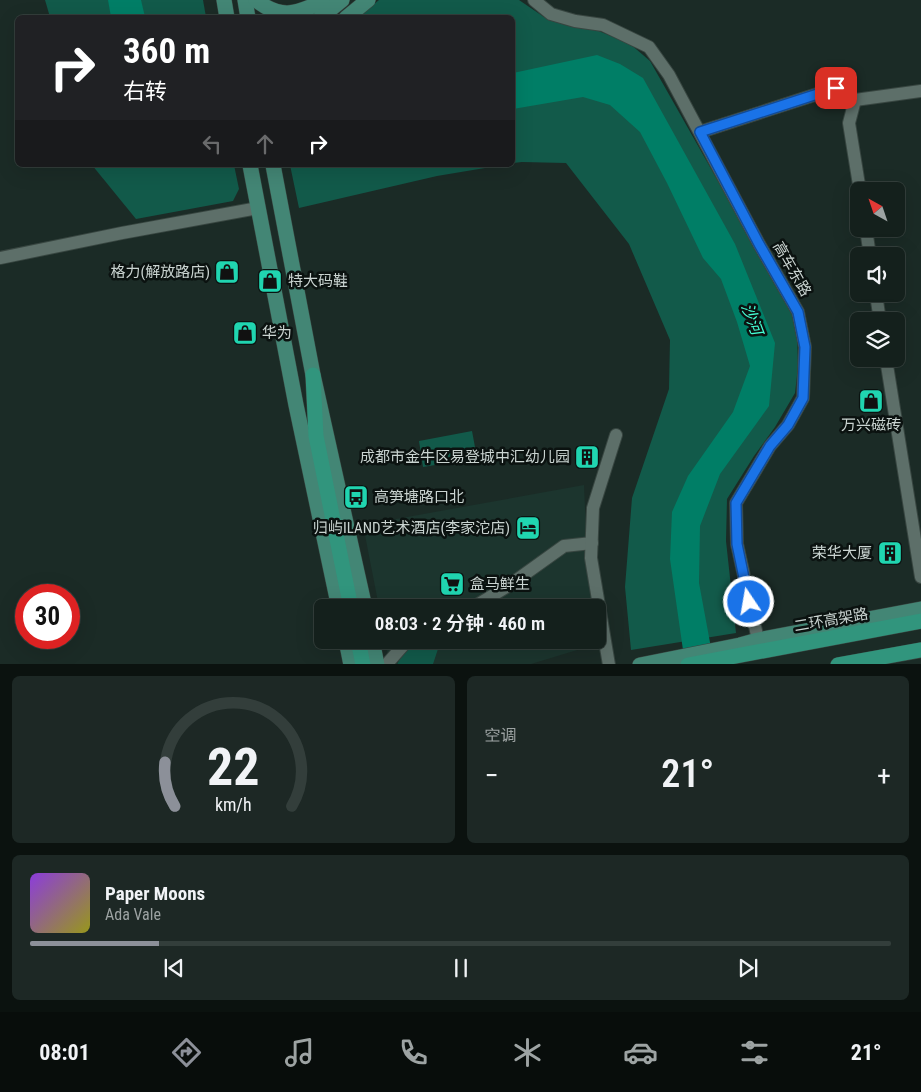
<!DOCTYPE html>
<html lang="zh">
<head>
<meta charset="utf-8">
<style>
	:root { --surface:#14201c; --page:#1d2825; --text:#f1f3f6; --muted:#9da3a3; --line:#333e3b; --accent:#8c9099 }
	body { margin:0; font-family:"Roboto Condensed","Noto Sans SC",sans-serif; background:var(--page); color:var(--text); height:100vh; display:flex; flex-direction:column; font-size:19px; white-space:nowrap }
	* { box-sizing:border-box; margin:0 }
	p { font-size:16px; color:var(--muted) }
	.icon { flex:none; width:28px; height:28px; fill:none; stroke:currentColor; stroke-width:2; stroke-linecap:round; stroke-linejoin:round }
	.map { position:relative; height:664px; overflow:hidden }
	.details { display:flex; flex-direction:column; gap:12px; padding:12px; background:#0b120f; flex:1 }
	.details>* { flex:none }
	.guide { position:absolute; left:15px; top:15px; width:500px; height:152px; border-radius:8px; box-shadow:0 5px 20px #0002,0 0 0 1px var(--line); background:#202124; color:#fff; overflow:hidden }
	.needle { width:32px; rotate:320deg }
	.fabs { position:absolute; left:850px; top:182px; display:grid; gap:10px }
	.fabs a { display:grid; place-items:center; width:55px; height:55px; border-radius:8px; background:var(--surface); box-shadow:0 5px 20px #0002,0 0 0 1px var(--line); font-size:25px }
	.speed { position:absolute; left:15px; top:584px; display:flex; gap:10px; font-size:25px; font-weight:700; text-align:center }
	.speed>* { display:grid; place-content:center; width:65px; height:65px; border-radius:50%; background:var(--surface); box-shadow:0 5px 20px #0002,0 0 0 1px var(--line); line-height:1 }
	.speed .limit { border:8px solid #d22; background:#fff; color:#111 }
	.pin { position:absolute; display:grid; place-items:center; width:42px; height:42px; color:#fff; margin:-21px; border-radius:10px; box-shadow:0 2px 8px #0006 }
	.me { position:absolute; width:55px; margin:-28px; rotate:348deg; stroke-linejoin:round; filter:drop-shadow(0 0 4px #0008) }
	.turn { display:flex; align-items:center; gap:18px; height:105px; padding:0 25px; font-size:22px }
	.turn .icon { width:65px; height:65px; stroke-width:2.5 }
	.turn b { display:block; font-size:35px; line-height:42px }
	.lanes { display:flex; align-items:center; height:48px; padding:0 25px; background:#0003; justify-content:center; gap:25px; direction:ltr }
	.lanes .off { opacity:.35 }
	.big { font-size:38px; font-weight:600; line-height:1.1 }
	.details .card { flex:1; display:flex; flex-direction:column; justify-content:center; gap:8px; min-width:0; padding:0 18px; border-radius:8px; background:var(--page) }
	.details .dial { align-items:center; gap:0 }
	.dial svg { height:130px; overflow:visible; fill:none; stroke:var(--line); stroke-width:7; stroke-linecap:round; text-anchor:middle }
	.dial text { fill:var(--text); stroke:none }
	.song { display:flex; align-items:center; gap:15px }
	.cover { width:60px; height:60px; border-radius:8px; background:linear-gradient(135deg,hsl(270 70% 55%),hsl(60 70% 35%)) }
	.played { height:5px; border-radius:2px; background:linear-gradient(90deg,var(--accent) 15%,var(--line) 15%) }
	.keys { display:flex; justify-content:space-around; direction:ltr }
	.heat { display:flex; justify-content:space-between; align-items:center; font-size:28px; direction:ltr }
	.details .tiles { flex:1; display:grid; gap:12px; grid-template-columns:1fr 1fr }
	.card:last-child { grid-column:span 2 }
	.trip { position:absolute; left:314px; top:599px; width:292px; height:50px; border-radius:8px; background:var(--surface); box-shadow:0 5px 20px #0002,0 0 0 1px var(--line); font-weight:600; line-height:50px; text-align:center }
	.menu { display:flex; height:80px; justify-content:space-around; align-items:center; background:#080d0b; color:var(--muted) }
	.menu .icon { width:35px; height:35px }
	.menu .current { color:var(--accent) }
	.menu b { font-size:22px; color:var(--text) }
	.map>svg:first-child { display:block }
</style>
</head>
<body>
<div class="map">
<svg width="921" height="665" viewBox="0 0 921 665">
	<rect width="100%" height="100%" fill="#1b2b26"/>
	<g fill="#1c352e">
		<polygon points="584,485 587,555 593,607 379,607 363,525"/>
		<polygon points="385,640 597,640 597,644 531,664 390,665"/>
	</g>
	<g fill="#125a4a">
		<polygon points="45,0 203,0 206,17 50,17"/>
		<polygon points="379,0 519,0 544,17 565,25 596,30 629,43 650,61 791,310 797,332 798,367 795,393 775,427 754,456 727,499 726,541 736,633 631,650 625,587 632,498 669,389 670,340 629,244 566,163 522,162 513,163 512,18 357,18"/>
		<polygon points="92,165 234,165 239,189 233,201 136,219"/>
		<polygon points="290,165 503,165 437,176 299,208"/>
		<polygon points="472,431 477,458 423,467 419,441"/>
		<path d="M417 640H441L433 664 397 665C401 653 407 647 417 640Z"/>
	</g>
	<g fill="#007e66">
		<polygon points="108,0 141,0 145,17 111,17"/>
		<polygon points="597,55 620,64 643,78 735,244 775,343 769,406 720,474 700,526 699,583 714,664 685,664 670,559 672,512 688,476 733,412 750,366 737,322 721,279 703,258 667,183 640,132 610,105 583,97 513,109 513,73"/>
	</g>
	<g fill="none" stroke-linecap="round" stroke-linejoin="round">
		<defs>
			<g id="minor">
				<polyline points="534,0 551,14 575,21 603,25 649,47 669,75 759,244 798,312 805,347 803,398 788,425 770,446 736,503 737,544 758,640"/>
				<polyline points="855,100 849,123 860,191"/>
				<polyline points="700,132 836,88 855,100 921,91"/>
				<polyline points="866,229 870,256"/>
				<polyline points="0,258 122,233 258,208"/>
				<polyline points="876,294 880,321"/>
				<polyline points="886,359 921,577"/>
				<polyline points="472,608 508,586 564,546 592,543"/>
				<polyline points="386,665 408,640"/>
				<polyline points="609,665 591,558 593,508 616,435"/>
			</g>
			<g id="major">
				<polyline points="224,0 227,18"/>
				<polyline points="245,0 248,18"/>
				<path d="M256 0C282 21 298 13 326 0"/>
				<polyline points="320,18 342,0"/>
				<polyline points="346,18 368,0"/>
				<polyline points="250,165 296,405 339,608"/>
				<polyline points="273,165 313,375 365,608"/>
				<polyline points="346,640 351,665"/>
				<polyline points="372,640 377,665"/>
				<polyline points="640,665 740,645 758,640 921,609"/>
			</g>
			<g id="highway">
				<polyline points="313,375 316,436 351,608"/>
				<polyline points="358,640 363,665"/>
				<polyline points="688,665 921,621"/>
				<polyline points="838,665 921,650"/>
			</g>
		</defs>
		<use href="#minor" stroke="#384641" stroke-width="14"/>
		<use href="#major" stroke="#384641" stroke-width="16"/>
		<use href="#highway" stroke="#384641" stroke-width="16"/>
		<use href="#minor" stroke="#5d6f69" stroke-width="12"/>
		<use href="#major" stroke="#438675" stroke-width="15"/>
		<use href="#highway" stroke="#31957d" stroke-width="15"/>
	</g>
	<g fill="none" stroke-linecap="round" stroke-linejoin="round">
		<defs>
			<polyline id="route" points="749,602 737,544 736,503 770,446 788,425 803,398 805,347 798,312 759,244 700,132 836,88"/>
		</defs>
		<use href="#route" stroke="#114b97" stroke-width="12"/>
		<use href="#route" stroke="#1a73e8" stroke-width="9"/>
	</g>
	<defs>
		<symbol id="shop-square" viewBox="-11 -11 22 22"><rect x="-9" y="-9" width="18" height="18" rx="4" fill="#20d5b0" stroke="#0b1210"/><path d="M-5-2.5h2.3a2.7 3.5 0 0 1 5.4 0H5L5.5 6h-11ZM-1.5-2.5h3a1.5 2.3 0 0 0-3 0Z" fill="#111"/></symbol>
		<symbol id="building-square" viewBox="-11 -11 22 22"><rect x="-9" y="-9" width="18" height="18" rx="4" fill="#20d5b0" stroke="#0b1210"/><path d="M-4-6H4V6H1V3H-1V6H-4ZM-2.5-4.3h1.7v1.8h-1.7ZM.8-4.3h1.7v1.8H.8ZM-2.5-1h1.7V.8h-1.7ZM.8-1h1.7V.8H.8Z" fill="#111"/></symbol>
		<symbol id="bus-square" viewBox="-11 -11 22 22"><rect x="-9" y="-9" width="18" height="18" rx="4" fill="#20d5b0" stroke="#0b1210"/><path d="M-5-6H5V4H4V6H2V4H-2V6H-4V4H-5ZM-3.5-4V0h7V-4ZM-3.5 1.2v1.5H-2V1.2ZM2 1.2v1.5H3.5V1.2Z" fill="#111"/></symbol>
		<symbol id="hotel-square" viewBox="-11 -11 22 22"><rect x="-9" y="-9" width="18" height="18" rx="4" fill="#20d5b0" stroke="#0b1210"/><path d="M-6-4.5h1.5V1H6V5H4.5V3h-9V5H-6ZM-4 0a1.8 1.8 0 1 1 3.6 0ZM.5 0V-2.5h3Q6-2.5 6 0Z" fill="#111"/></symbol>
		<symbol id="supermarket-square" viewBox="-11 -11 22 22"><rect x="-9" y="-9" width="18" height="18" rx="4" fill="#20d5b0" stroke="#0b1210"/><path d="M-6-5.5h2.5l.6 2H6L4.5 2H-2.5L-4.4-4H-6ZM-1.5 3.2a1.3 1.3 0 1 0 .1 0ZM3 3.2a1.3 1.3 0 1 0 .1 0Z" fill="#111"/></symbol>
	</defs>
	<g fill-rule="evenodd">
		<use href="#shop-square" x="213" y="258" width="28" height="28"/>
		<use href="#shop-square" x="256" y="267" width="28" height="28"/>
		<use href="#shop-square" x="231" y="319" width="28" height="28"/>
		<use href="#shop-square" x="857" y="387" width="28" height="28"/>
		<use href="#building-square" x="573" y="443" width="28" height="28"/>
		<use href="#bus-square" x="342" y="483" width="28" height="28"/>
		<use href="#hotel-square" x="514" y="514" width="28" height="28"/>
		<use href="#building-square" x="876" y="539" width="28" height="28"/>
		<use href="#supermarket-square" x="438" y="570" width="28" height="28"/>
	</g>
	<g text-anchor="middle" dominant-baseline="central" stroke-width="5" stroke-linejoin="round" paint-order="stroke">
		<g font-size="15" fill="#cad4d1" stroke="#0b1210">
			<text transform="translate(792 269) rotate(60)">高车东路</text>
			<text transform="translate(831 620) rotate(-10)">二环高架路</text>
		</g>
		<g font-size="15" fill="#cad4d1" stroke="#0b1210" text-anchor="end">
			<text x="210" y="272">格力(解放路店)</text>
			<text x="288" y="281" text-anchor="start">特大码鞋</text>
			<text x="262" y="333" text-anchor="start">华为</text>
			<text x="871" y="425" text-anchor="middle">万兴磁砖</text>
			<text x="570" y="457">成都市金牛区易登城中汇幼儿园</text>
			<text x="374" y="497" text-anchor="start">高笋塘路口北</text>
			<text x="510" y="528">归屿ILAND艺术酒店(李家沱店)</text>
			<text x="872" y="553">荣华大厦</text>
			<text x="470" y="584" text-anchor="start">盒马鲜生</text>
		</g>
		<g font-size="16" font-style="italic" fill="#45ffd5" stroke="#0b1210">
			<text transform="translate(752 319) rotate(69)">沙河</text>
		</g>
	</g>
</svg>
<div class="fabs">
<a><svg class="needle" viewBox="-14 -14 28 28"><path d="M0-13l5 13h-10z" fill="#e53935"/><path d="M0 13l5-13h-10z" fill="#9da3a3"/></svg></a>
<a><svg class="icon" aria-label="sound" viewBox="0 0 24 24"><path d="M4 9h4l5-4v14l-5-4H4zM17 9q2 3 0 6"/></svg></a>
<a><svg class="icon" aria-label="layers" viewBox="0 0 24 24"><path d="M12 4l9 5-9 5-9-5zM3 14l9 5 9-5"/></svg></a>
</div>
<div class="speed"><div class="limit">30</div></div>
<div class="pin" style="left:836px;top:88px;background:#d93025"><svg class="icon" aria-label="arrive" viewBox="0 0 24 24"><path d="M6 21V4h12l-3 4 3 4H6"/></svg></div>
<svg class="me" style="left:749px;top:602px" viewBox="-20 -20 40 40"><circle r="17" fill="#1a73e8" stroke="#fff" stroke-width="3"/><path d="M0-11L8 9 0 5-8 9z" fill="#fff"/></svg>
<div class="trip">08:03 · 2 分钟 · 460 m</div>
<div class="guide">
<div class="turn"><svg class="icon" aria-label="right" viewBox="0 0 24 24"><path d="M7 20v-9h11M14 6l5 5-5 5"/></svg><div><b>360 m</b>右转</div></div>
<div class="lanes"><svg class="icon off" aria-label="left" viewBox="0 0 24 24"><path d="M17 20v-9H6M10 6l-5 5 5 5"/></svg><svg class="icon off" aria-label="ahead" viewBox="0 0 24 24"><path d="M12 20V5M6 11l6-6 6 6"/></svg><svg class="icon" aria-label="right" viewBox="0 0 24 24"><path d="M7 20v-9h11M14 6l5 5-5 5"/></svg></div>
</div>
</div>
<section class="details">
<div class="tiles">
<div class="card dial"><svg viewBox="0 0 100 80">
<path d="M14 69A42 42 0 1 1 86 69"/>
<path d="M14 69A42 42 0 0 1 8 42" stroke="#8c9099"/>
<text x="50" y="56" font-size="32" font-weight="700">22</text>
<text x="50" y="72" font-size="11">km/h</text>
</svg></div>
<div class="card"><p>空调</p>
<div class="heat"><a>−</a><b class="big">21°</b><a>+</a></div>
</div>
<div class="card">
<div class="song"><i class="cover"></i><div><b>Paper Moons</b><p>Ada Vale</p></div></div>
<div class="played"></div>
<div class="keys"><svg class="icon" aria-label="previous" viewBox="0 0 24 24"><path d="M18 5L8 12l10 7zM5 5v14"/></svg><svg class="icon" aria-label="pause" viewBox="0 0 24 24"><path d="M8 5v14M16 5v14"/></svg><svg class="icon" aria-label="next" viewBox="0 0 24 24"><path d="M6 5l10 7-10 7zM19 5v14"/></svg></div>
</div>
</div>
</section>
<nav class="menu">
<b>08:01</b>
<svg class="icon current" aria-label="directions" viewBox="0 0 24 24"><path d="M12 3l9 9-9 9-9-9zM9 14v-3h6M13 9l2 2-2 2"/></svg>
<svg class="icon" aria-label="music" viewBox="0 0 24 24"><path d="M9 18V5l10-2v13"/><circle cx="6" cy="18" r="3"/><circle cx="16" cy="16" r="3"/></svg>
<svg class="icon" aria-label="phone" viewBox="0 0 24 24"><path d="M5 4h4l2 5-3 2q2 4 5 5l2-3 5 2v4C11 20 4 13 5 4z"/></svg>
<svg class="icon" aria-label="climate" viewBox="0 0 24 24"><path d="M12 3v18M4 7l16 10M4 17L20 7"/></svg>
<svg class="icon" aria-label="car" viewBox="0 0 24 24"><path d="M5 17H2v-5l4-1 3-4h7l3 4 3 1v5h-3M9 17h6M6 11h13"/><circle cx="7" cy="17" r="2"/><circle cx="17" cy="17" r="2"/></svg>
<svg class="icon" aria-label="filters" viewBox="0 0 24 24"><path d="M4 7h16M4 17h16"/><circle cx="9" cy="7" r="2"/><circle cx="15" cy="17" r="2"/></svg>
<b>21°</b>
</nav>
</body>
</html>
